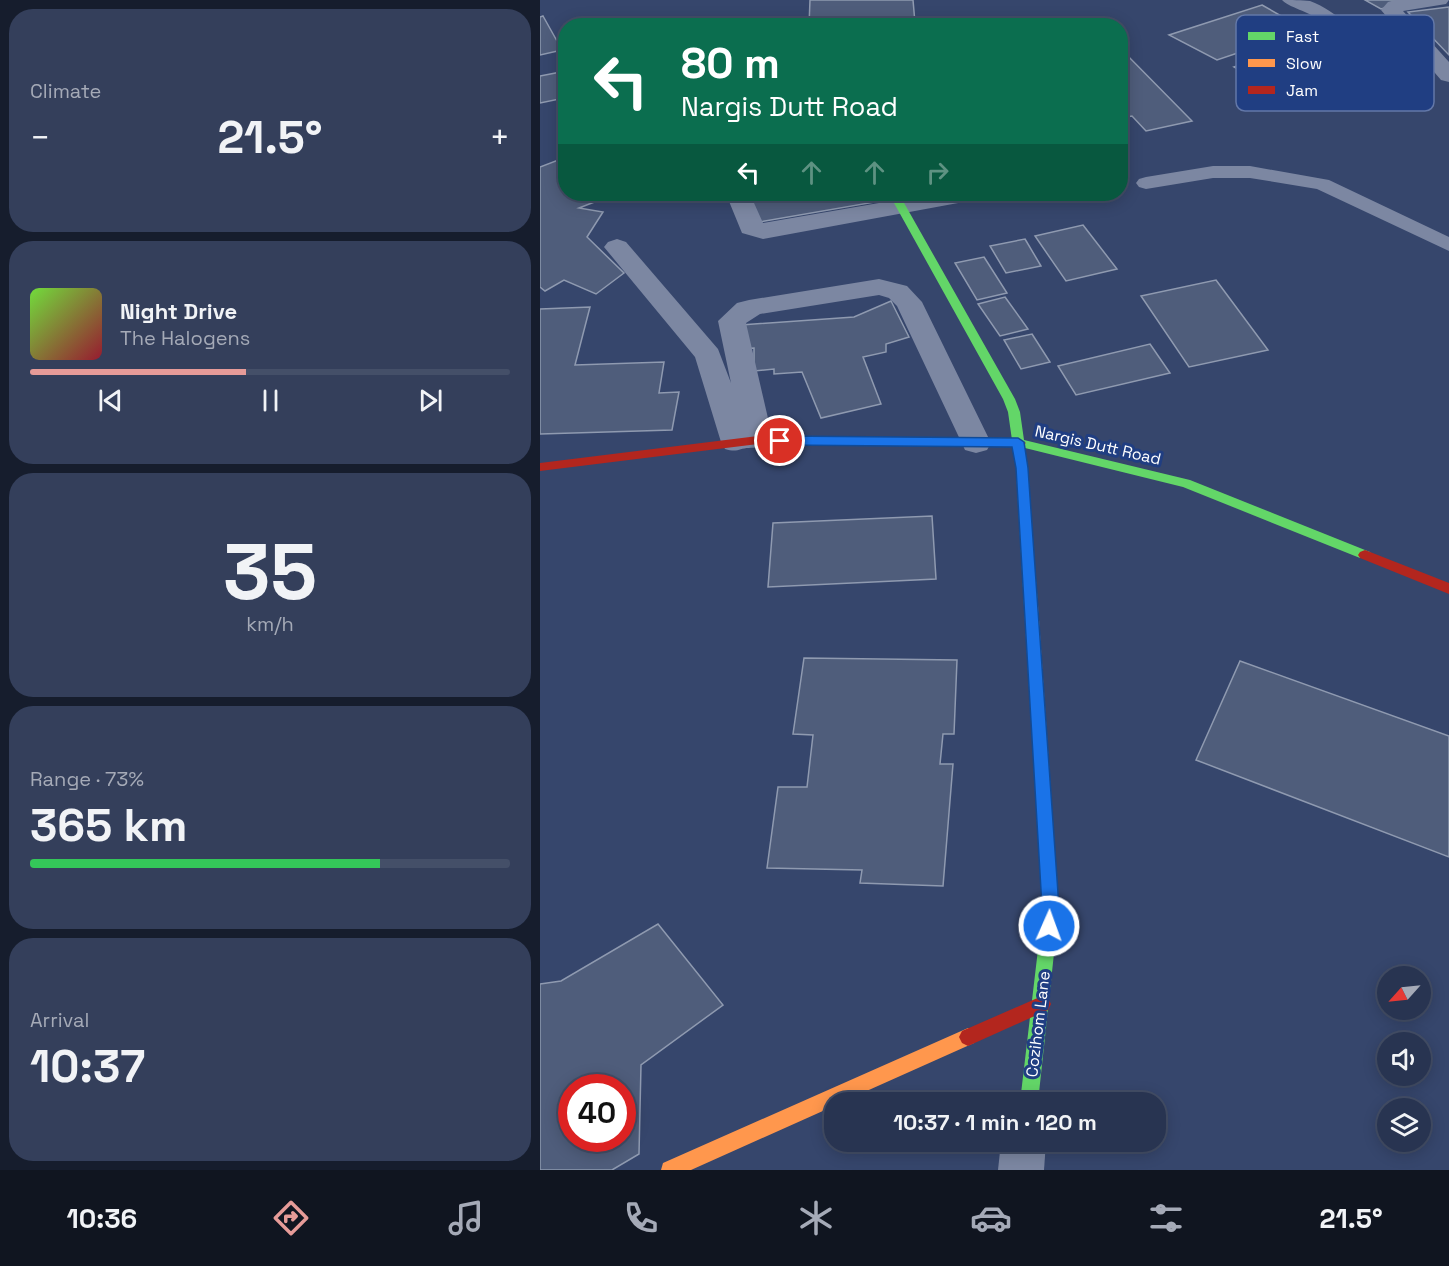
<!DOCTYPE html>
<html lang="en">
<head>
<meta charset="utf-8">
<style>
	:root { --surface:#283451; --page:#343f5b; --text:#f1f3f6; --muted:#a5aab7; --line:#444f68; --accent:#e69b98 }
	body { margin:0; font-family:"Space Grotesk",sans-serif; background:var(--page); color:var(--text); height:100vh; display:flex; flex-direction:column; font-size:22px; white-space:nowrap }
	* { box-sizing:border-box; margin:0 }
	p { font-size:20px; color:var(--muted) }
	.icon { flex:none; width:33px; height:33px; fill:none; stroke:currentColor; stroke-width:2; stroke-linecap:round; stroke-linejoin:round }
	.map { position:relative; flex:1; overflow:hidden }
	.side { display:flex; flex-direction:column; gap:9px; padding:9px; background:#161d2d; width:540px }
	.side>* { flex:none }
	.hud { position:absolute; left:18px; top:18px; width:570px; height:183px; border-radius:24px; box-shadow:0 3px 15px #0003,0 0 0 2px var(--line); background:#0b6e4f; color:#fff; overflow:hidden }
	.needle { width:39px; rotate:243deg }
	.fabs { position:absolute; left:837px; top:966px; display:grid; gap:12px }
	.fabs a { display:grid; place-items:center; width:54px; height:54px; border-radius:50%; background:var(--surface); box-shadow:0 3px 15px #0003,0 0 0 2px var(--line); font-size:30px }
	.speed { position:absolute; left:18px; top:1074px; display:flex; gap:12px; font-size:30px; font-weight:700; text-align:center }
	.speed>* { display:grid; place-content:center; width:78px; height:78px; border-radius:50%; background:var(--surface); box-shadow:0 3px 15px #0003,0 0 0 2px var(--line); line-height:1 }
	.speed .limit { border:9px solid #d22; background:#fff; color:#111 }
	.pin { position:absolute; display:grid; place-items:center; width:51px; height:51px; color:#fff; margin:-26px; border:3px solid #fff; border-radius:50%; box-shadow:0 2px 6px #0007 }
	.me { position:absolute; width:66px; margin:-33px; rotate:2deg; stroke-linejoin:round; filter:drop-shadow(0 0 4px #0008) }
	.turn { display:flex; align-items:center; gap:21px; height:126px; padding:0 24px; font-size:27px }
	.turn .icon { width:78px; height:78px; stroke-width:2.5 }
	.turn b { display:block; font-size:42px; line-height:51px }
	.lanes { display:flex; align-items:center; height:57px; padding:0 24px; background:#0003; justify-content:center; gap:30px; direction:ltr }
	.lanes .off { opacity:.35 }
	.big { font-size:45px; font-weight:800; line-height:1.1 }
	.side .widget { flex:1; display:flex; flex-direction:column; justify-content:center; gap:9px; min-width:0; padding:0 21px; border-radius:24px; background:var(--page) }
	.side .dial { align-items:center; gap:0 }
	.dial b { font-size:78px; line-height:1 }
	.song { display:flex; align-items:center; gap:18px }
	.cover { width:72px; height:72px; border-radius:9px; background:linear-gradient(135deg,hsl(100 70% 55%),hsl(350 70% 35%)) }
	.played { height:6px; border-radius:3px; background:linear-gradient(90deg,var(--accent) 45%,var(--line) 45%) }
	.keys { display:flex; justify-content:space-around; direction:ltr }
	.heat { display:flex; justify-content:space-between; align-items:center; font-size:33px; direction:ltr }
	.charge { height:9px; border-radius:4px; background:linear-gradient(90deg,#34c759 73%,var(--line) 0) }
	.trip { position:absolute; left:284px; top:1092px; width:342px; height:60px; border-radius:24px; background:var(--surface); box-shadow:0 3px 15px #0003,0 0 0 2px var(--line); font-weight:800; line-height:60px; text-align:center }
	.tab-bar { display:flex; height:96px; justify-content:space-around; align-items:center; background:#101520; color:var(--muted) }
	.tab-bar .icon { width:42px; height:42px }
	.tab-bar .active { color:var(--accent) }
	.tab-bar b { font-size:27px; color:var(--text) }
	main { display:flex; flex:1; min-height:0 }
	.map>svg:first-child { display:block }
</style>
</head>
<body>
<main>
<section class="side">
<div class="widget"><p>Climate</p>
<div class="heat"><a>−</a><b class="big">21.5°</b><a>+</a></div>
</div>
<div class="widget">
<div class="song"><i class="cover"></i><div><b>Night Drive</b><p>The Halogens</p></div></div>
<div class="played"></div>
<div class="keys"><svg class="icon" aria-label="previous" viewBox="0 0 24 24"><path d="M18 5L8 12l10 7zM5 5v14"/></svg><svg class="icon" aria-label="pause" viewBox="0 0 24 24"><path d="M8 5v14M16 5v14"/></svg><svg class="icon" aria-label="next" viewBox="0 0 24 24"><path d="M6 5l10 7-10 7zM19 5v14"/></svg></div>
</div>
<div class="widget dial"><b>35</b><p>km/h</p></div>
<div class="widget"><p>Range · 73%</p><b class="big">365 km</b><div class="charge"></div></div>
<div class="widget"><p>Arrival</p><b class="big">10:37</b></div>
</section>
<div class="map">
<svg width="909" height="1170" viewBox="0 0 909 1170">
	<rect width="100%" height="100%" fill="#36466c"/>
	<g fill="#4f5d7b" stroke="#8f9ab0" stroke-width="1.5" fill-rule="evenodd">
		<polygon points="270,0 373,0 375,23 269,26"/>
		<polygon points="825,0 873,0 841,9"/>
		<polygon points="722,5 757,25 740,32 748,36 677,60 629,35"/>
		<polygon points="909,7 909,55 868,12"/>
		<polygon points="3,16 22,50 0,55 0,17"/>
		<polygon points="765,44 815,69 738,92 694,67"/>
		<polygon points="580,48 652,121 606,131 592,116 580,118"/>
		<polygon points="26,71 26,100 24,98 0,103 0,76"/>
		<polygon points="26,157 26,194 75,194 39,208 63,212 47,237 84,273 56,294 24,280 5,291 0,287 0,167"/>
		<polygon points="209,194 331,194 335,202 219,222"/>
		<polygon points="543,225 577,269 526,281 495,236"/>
		<polygon points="485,239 501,266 466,273 450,246"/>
		<polygon points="444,257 467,293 437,300 415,263"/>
		<polygon points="676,280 728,350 649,367 601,296"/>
		<polygon points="465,297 488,329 460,336 438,304"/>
		<polygon points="351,301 369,337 346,344 346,352 323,357 341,404 281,418 262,372 234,374 234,369 214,371 214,348 200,349 201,325 314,317"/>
		<polygon points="50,307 35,365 124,362 119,393 139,392 132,430 0,434 0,309"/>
		<polygon points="492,334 510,362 481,369 464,340"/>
		<polygon points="610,344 630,373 536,395 518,366"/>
		<polygon points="392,516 396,579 228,587 233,523"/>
		<polygon points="264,658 417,660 414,734 403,734 400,764 413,764 403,886 320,883 322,870 227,868 238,787 267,787 273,735 253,734"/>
		<polygon points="700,661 909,736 909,857 656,760"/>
		<path d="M118 924 183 1005 101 1065 99 1154 72 1170H0V984L21 981ZM32 1088H82V1138H32Z"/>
	</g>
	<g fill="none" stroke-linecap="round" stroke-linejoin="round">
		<g fill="#7c87a2" fill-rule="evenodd">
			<path d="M742 0C751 0 762 0 770 1 796 10 823 38 839 60L836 64H824C810 49 796 32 779 20 770 12 748 7 742 0Z"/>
			<polygon points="673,166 710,166 789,180 909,237 909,251 777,189 710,178 673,178 606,189 599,187 596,183 599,179 606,177"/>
		</g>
		<g fill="#7c87a2" fill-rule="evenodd">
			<polygon points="855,0 909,0 906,4 863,11 909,62 909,82 901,80 841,10 848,2"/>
			<polygon points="186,194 210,194 223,223 391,194 441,194 438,199 429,201 223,239 202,233"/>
			<path d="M77 239 86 242 178 349 191 383 178 321 197 303 209 300 339 279 367 286 382 302 451 443 447 450 436 453 425 450 357 306 349 298 339 295 220 314 206 323 233 440 229 447C219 450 217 447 209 448 199 448 198 453 185 449L181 442 155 357 64 247 68 242Z"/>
			<polygon points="461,1142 506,1142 504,1170 458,1170"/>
		</g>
		<g fill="#63d668" fill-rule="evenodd">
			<polygon points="349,194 359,194 475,399 480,412 484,440 650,480 830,552 832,555 830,558 820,558 643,487 485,448 498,605 496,609 486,609 484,605 476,468 468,412 463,399"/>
			<polygon points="508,860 514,862 516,867 519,907 498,1102 480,1102 503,907 500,867 502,862"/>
		</g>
		<g fill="#ff974d" fill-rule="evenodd">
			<polygon points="491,600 496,601 498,605 516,867 514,872 508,874 502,872 500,867 484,605 486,601"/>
			<polygon points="428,1028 434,1031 437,1037 434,1043 302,1102 294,1102 294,1106 151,1170 121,1170 123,1163"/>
		</g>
		<g fill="#b3261e" fill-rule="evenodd">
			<polygon points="218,436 480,439 486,443 480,447 218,444 0,471 0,463"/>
			<polygon points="825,550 909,583 909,594 820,558 818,555 820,552"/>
			<polygon points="502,996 508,998 511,1004 508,1010 428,1046 422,1043 419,1037 422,1031"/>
		</g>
	</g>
	<polygon fill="#1a73e8" stroke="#114b97" stroke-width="1.5" points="240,436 478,438 484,442 488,468 519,907 515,932 509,934 503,932 500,926 502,907 476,468 472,447 240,445 234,441"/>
	<g text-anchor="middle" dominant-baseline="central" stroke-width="6" stroke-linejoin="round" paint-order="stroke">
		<g font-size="16" fill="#fff" stroke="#203e82">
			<text transform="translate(558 445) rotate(13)">Nargis Dutt Road</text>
			<text transform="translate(498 1024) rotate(-83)">Cozihom Lane</text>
		</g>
	</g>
	<rect x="696" y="15" width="198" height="96" rx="9" fill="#203e82" stroke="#6378a8" stroke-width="1.5"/>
	<rect x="708" y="32" width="27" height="8" fill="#63d668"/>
	<rect x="708" y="59" width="27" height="8" fill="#ff974d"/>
	<rect x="708" y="86" width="27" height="8" fill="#b3261e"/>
	<g font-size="16" fill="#fff">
		<text x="746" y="42">Fast</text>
		<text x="746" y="69">Slow</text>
		<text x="746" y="96">Jam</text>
	</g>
</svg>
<div class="fabs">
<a><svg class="needle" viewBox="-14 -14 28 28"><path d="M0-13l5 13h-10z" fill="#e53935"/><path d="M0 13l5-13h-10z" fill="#a5aab7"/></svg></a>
<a><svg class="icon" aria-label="sound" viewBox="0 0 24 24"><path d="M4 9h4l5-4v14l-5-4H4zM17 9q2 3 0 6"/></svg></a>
<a><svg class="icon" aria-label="layers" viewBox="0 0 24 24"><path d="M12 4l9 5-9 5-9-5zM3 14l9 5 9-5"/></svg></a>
</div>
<div class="speed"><div class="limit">40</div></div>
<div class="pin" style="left:240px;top:441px;background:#d93025"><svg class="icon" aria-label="arrive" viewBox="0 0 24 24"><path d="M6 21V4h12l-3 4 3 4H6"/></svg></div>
<svg class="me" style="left:509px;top:926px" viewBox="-20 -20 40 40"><circle r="17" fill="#1a73e8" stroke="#fff" stroke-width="3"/><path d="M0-11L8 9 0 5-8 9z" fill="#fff"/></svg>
<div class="trip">10:37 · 1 min · 120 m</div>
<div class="hud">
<div class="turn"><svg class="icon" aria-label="left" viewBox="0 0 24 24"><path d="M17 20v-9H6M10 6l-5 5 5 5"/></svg><div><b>80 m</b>Nargis Dutt Road</div></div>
<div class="lanes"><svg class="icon" aria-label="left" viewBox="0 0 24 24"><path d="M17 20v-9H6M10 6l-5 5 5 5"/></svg><svg class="icon off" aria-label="ahead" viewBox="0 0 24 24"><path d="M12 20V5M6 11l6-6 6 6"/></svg><svg class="icon off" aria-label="ahead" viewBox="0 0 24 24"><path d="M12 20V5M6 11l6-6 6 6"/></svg><svg class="icon off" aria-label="right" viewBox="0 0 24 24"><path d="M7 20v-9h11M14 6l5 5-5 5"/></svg></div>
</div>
</div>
</main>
<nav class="tab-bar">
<b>10:36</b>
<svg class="icon active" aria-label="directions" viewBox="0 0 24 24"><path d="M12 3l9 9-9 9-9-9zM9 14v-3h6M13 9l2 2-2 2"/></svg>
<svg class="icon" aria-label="music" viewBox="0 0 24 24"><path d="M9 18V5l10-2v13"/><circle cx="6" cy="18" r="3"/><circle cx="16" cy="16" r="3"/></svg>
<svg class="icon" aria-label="phone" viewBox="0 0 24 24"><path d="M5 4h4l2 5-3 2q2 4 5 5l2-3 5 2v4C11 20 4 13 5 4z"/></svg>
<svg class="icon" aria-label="climate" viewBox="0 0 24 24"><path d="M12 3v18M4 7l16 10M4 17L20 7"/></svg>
<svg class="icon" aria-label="car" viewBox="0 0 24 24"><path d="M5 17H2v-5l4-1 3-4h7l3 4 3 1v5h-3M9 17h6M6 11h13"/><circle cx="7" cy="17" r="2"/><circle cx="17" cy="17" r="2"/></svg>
<svg class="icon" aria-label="filters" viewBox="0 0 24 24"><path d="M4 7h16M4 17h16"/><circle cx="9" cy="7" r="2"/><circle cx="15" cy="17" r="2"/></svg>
<b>21.5°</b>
</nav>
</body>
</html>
